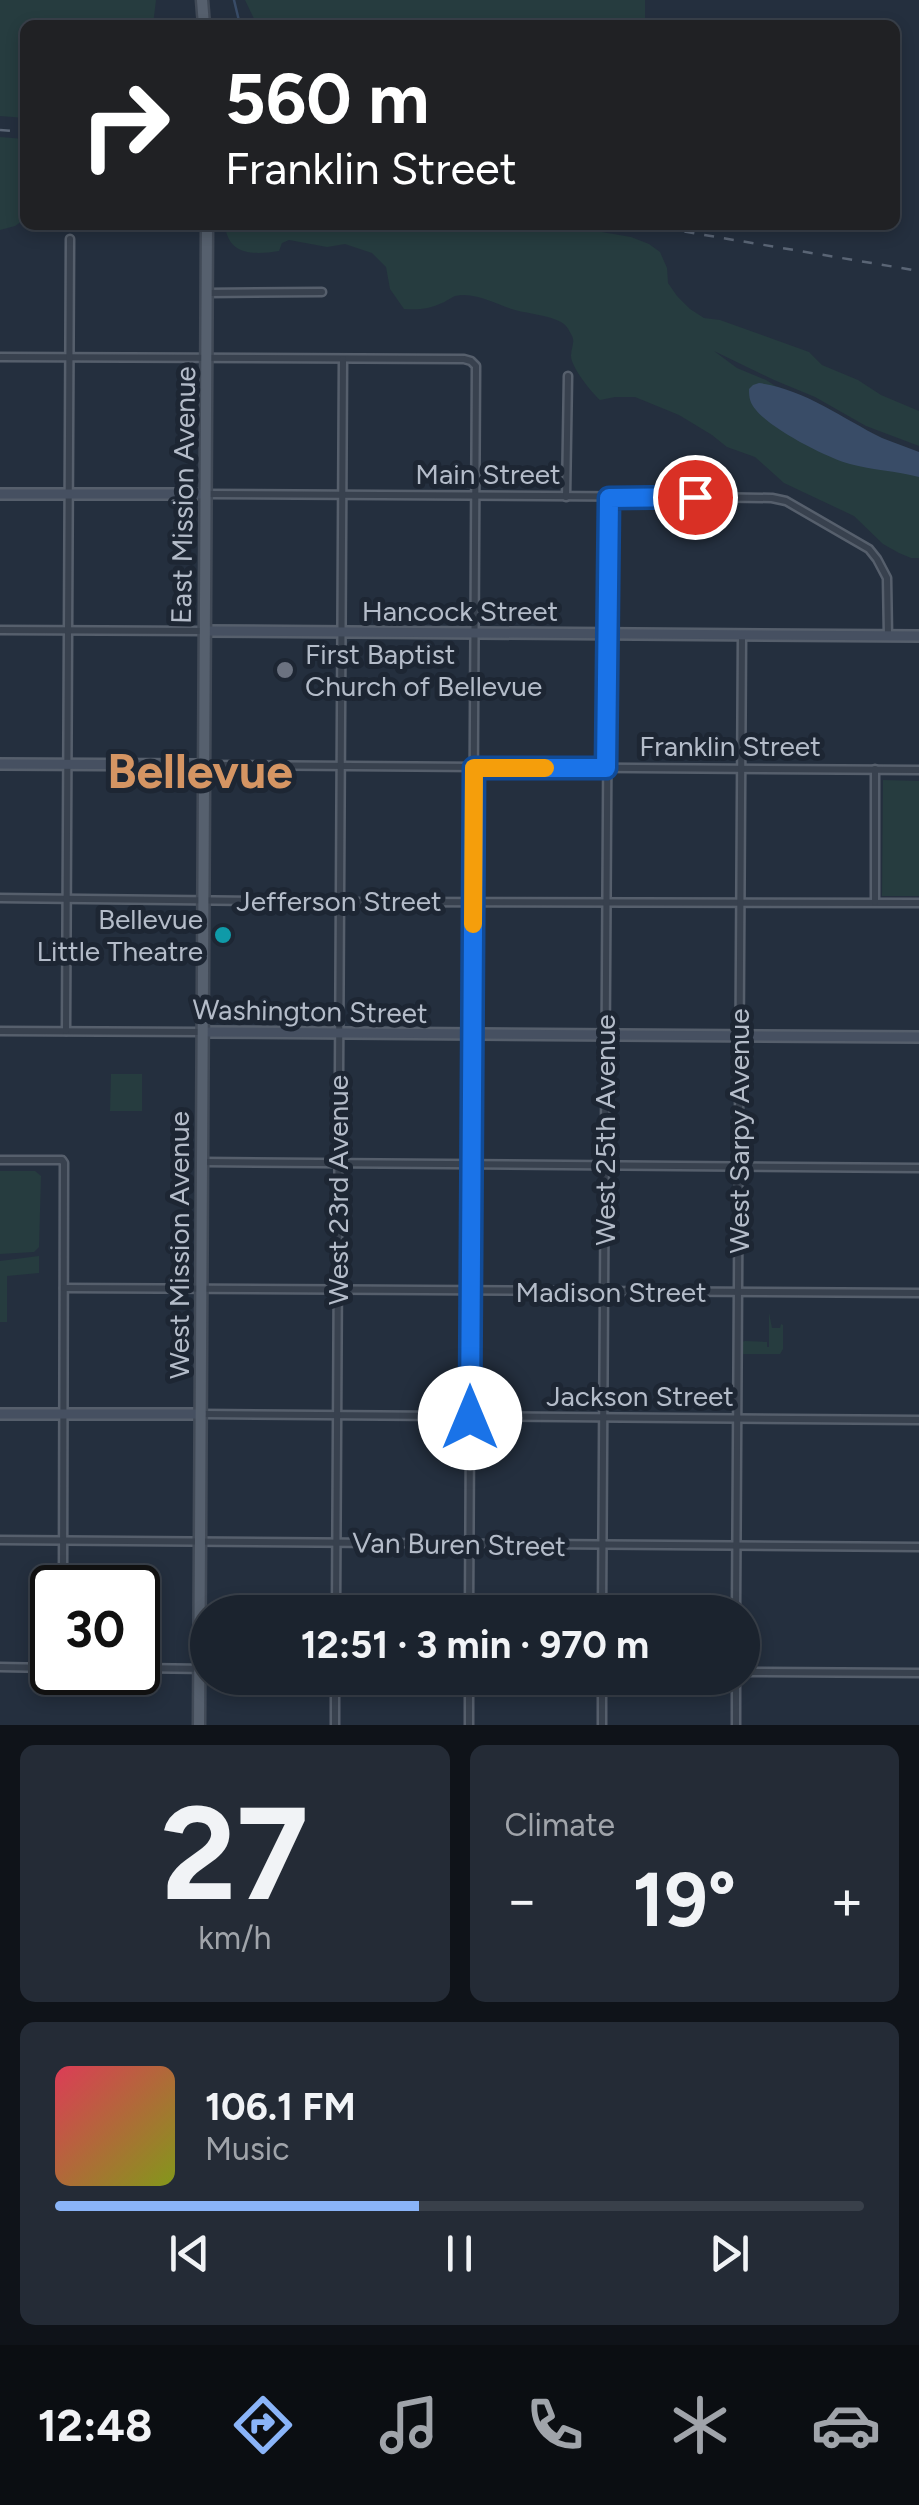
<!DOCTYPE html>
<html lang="en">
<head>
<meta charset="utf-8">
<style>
	:root { --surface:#1b232e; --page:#242b36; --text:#f1f3f6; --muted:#a0a4aa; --line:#39404a; --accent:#8ab4f8 }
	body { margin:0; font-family:Figtree,sans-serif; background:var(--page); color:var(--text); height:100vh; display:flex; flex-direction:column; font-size:38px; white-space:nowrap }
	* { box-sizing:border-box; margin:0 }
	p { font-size:32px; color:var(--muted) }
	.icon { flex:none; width:55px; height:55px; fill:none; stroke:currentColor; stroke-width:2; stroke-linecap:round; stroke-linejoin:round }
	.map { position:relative; height:1725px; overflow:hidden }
	.panel { display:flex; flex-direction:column; gap:20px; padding:20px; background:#0f1319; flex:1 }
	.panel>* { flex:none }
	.guide { position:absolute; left:20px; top:20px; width:880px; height:210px; border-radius:15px; box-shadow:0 5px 15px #0003,0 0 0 2px var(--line); background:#202124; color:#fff; overflow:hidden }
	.speed { position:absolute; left:30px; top:1565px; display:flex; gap:20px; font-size:50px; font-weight:700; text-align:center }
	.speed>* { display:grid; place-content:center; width:130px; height:130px; border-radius:50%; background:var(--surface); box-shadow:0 5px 15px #0003,0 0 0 2px var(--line); line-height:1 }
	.speed .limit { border:5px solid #111; border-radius:15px; background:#fff; color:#111 }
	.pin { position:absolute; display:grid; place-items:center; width:85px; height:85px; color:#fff; margin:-42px; border:5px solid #fff; border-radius:50%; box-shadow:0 2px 10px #0007 }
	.me { position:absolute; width:110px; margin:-55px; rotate:0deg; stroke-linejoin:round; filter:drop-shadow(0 0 8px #0008) }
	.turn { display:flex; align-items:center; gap:35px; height:210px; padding:0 40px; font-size:45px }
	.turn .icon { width:130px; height:130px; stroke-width:2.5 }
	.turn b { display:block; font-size:70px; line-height:85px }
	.big { font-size:75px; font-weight:700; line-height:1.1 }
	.panel .widget { flex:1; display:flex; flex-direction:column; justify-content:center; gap:15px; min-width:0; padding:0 35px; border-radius:15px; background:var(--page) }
	.panel .dial { align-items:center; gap:0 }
	.dial b { font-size:130px; line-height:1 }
	.song { display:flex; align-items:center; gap:30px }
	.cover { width:120px; height:120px; border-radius:15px; background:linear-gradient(135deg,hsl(350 70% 55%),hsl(70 70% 35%)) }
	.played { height:10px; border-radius:5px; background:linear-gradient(90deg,var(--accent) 45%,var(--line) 45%) }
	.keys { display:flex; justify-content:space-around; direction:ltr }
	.heat { display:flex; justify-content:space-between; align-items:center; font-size:55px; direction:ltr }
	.panel .tiles { flex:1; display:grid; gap:20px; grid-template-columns:1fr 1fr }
	.widget:last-child { grid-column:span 2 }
	.trip { position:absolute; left:190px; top:1595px; width:570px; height:100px; border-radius:50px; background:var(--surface); box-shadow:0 5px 15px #0003,0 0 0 2px var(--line); font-weight:700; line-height:100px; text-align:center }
	.menu { display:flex; height:160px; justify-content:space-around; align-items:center; background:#0b0e12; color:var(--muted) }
	.menu .icon { width:70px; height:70px }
	.menu .active { color:var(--accent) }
	.menu b { font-size:45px; color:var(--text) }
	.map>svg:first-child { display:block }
</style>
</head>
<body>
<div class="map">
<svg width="919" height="1725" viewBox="0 0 919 1725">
	<rect width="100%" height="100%" fill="#242f3e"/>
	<g fill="#263c3f">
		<polygon points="0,0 156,0 153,25 25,25 25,118 0,116"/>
		<polygon points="245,0 645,0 645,25 257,25"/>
		<polygon points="0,137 25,139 25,219 15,226 0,230"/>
		<path d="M225 225H561L631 237 649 244 660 252 667 268 668 283 677 296 690 309 704 318 720 320 809 352 822 365 858 380 881 395 919 411V446L866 426 815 397 774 380 714 351 737 368 766 380 919 477V558H911L899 553 883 544 854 516 784 483 755 457 727 447 712 435 679 415 635 397H615L600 400C592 393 571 367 571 356 571 347 576 342 571 334 568 328 566 325 561 322 548 315 530 314 515 310 497 305 475 291 455 296 452 297 445 302 442 303 429 309 419 310 404 309L390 289 386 267 372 253 345 244 327 247 289 240 282 243 279 251C255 255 228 256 225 225Z"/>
		<polygon points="883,780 919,781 919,896 882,896"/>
		<polygon points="111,1074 142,1074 142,1111 110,1111"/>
		<polygon points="0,1171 35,1171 41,1176 39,1247 34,1252 0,1254"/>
		<polygon points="39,1256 39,1273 7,1276 7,1322 0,1322 0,1261"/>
		<polygon points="769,1313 772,1328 780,1328 781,1324 783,1325 783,1349 780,1354 742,1354 742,1342 745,1341 767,1342 767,1347 769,1347"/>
	</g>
	<path fill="#394c67" d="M759 383C804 389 842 418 882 438 894 443 907 447 919 452V477C896 471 872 470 850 464 827 458 771 429 756 410 750 403 749 398 749 389L753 385Z"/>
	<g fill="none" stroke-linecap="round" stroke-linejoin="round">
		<polyline stroke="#394c67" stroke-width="2.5" points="234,0 240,25"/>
		<defs>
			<g id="street">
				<polyline points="207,293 322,292"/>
				<polyline points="0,357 464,359 471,361 476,366 469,1612"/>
				<polyline points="206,494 695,497 772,498 786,501 869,549 877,559 887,578 888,636"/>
				<polyline points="566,497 568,376"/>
				<polyline points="0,630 204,631"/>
				<polyline points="205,765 919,770"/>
				<polyline points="0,898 340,902 919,903"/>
				<polyline points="875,902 875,769"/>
				<polyline points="0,1031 203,1032"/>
				<polyline points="66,1031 70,239"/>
				<polyline points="0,1160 62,1160 64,1163 63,1588"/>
				<polyline points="203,1162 919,1168"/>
				<polyline points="64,1288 919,1293"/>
				<polyline points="202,1414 919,1420"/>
				<polyline points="0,1540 919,1547"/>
				<polyline points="336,1612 343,359"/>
				<polyline points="602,1612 609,498"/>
				<polyline points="736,1612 742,636"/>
				<polyline points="0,1667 52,1668"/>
				<polyline points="138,1668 208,1669"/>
				<polyline points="742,1672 919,1673"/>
				<polyline points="602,1678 602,1725"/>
				<polyline points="335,1725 335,1678"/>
				<polyline points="469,1725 469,1678"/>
				<polyline points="736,1725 736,1678"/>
			</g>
			<g id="secondary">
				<polyline points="0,494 205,494"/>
				<polyline points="205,631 919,636"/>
				<polyline points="0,764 204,765"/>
				<polyline points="203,1032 919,1037"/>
				<polyline points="0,1414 201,1414"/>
			</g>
			<g id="primary">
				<polyline points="202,0 204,25"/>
				<polyline points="199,1725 207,225"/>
			</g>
		</defs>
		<use href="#street" stroke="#565f6c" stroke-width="11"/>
		<use href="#secondary" stroke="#565f6c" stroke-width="14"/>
		<use href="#primary" stroke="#414a57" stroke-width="15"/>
		<use href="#street" stroke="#38414e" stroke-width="6"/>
		<use href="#secondary" stroke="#465061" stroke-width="9"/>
		<use href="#primary" stroke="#56606e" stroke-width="10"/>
		<g stroke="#5a6575" stroke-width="2.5" stroke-dasharray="10 10" stroke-linecap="butt">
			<polyline points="0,130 25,132"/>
			<polyline points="645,225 919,271"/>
		</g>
	</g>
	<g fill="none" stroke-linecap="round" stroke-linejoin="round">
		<defs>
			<polyline id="route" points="470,1418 474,768 606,768 609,498 695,497"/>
		</defs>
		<use href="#route" stroke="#114b97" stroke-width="25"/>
		<use href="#route" stroke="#1a73e8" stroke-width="18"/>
		<polyline stroke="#f59e0b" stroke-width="18" points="473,924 474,768 545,768"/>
	</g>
	<circle fill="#6b7280" stroke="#1d2633" stroke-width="4" cx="285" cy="670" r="10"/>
	<circle fill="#0f9aa8" stroke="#1d2633" stroke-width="4" cx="223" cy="935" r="10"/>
	<g text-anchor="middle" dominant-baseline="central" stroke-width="10" stroke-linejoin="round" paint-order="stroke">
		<g font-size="28" fill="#b4bcc9" stroke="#1d2633">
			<text x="488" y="474">Main Street</text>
			<text transform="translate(183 495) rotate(-89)">East Mission Avenue</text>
			<text x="460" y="611">Hancock Street</text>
			<text x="730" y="746">Franklin Street</text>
			<text x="339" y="901">Jefferson Street</text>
			<text transform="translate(310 1011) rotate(1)">Washington Street</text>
			<text transform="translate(605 1130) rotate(-90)">West 25th Avenue</text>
			<text transform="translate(739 1131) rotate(-90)">West Sarpy Avenue</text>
			<text transform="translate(338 1190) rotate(-90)">West 23rd Avenue</text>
			<text transform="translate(179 1245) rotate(-90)">West Mission Avenue</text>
			<text x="611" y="1292">Madison Street</text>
			<text x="640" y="1396">Jackson Street</text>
			<text transform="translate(459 1544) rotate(1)">Van Buren Street</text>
		</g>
		<g font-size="28" fill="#b4bcc9" stroke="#1d2633" text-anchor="start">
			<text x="305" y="654">First Baptist<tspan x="305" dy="32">Church of Bellevue</tspan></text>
			<text x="203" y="919" text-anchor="end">Bellevue<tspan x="203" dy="32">Little Theatre</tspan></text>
		</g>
		<g font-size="48" font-weight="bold" fill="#d59563" stroke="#1d2633">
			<text x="200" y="771">Bellevue</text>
		</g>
	</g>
</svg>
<div class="speed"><div class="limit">30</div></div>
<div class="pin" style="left:695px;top:497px;background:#d93025"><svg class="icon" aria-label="arrive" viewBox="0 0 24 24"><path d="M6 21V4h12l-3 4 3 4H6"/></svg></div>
<svg class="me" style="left:470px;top:1418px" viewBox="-20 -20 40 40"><circle r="19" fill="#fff"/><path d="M0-13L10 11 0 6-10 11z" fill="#1a73e8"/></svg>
<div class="trip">12:51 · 3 min · 970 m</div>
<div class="guide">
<div class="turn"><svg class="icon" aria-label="right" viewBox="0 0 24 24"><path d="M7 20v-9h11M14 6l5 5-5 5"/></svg><div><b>560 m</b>Franklin Street</div></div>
</div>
</div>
<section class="panel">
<div class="tiles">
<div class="widget dial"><b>27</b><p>km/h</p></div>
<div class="widget"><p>Climate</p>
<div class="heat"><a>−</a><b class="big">19°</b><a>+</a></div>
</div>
<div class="widget">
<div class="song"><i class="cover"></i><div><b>106.1 FM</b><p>Music</p></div></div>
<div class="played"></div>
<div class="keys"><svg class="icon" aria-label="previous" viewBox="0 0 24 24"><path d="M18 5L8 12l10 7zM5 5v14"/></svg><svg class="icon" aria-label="pause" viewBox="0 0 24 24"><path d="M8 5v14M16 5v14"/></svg><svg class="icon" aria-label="next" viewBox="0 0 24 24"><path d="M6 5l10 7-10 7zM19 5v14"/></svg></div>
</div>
</div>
</section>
<nav class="menu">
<b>12:48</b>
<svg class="icon active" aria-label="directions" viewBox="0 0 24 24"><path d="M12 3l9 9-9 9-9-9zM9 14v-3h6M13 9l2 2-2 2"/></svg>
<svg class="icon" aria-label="music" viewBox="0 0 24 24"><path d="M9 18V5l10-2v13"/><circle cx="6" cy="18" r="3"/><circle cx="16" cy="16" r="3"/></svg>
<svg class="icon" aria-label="phone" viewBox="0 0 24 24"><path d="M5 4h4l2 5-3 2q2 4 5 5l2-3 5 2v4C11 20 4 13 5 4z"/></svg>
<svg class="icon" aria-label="climate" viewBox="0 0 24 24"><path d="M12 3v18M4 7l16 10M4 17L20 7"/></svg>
<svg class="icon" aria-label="car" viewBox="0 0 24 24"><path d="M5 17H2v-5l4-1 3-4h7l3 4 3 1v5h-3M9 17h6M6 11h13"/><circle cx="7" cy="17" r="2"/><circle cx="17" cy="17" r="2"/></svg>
</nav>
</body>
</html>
